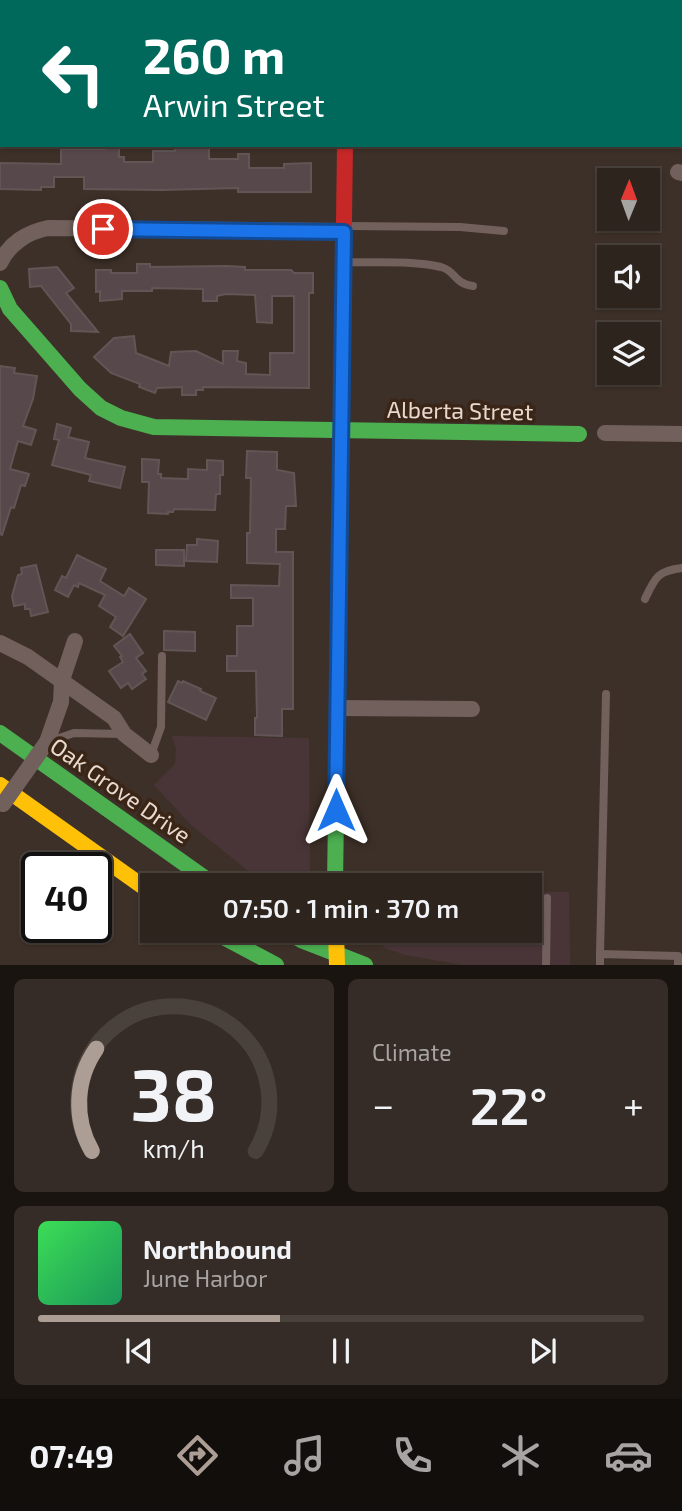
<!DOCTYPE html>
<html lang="en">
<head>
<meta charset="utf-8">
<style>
	:root { --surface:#2e241e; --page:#362c27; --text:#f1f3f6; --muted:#a7a4a4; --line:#49413c; --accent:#ac9e95 }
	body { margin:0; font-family:"Exo 2",sans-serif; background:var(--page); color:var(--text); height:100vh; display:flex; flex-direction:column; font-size:26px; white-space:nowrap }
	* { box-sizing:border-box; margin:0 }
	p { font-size:23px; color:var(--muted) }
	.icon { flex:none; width:38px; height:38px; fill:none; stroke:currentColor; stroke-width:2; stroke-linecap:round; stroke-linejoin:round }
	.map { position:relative; height:965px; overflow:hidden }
	.side { display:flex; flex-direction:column; gap:14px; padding:14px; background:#191410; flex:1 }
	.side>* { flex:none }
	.banner { position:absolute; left:0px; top:0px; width:682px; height:147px; box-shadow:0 2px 5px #0004,0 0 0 2px var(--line); background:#00695c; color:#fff; overflow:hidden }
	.needle { width:46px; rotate:1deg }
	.buttons { position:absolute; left:597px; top:168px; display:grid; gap:14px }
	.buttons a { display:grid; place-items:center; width:63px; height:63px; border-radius:0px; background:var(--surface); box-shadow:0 2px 5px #0004,0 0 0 2px var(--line); font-size:35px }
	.speed { position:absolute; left:21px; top:852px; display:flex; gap:14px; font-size:35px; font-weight:700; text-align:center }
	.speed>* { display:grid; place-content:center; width:91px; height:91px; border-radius:50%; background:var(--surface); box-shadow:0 2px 5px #0004,0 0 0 2px var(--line); line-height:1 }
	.speed .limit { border:4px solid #111; border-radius:10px; background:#fff; color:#111 }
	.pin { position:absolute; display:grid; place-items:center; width:60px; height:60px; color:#fff; margin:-30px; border:4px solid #fff; border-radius:50%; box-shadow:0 2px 7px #0007 }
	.me { position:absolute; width:77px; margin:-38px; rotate:0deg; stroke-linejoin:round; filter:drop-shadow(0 0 5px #0008) }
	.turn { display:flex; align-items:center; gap:24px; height:147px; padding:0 28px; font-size:32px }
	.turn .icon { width:91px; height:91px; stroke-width:2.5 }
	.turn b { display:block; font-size:49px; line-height:60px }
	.big { font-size:52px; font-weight:600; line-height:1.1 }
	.side .tile { flex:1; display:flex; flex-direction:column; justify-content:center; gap:10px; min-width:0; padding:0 24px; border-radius:10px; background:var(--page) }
	.side .dial { align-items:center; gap:0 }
	.dial svg { height:182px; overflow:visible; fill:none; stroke:var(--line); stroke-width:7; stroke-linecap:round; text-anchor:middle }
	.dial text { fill:var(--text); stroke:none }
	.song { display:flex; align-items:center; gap:21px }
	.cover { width:84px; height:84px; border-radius:10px; background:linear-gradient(135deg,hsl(130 70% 55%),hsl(150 70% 35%)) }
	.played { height:7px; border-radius:4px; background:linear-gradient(90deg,var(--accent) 40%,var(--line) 40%) }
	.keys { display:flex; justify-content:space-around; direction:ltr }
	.heat { display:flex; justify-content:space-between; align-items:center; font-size:38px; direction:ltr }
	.side .tiles { flex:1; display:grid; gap:14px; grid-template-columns:1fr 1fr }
	.tile:last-child { grid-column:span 2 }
	.trip { position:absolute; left:140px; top:873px; width:402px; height:70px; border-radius:0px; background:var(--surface); box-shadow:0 2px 5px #0004,0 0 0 2px var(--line); font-weight:600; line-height:70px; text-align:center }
	.dock { display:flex; height:112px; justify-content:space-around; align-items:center; background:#120e0c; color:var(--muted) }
	.dock .icon { width:49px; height:49px }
	.dock .current { color:var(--accent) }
	.dock b { font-size:32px; color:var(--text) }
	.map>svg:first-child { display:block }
</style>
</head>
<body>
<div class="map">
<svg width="682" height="965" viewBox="0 0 682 965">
	<rect width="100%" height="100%" fill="#3d3028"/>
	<g fill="#493537">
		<polygon points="171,736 309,738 310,885 266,885 191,825 154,785 175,764 176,748"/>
		<polygon points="530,892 569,892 570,965 463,965 405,955 385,948 375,938 374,931 530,931"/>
	</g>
	<g fill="#57484b" stroke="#615655" stroke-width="2">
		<polygon points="105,145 119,146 119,157 124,157 124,162 153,162 153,151 175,151 175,145 209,145 209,159 238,159 238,154 249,154 249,168 284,168 284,164 311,163 311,192 238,192 238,188 162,190 84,189 84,177 54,177 54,187 41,187 41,190 0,189 0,163 61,164 61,149 105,149"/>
		<polygon points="137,264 150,264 150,267 226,266 245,267 245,270 291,270 294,273 313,273 313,293 309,293 309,388 203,387 203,390 196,390 196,395 182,395 182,387 157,388 155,393 139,387 140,384 111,373 94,357 114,338 134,336 136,353 169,366 171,352 196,351 223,364 223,351 238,351 237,361 246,363 246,374 270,375 270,353 294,353 294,296 272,296 272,323 257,322 255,295 226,294 217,296 217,301 203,301 203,289 152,288 152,291 122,291 122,299 100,301 100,291 96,292 96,270 111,270 111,273 137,273"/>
		<polygon points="57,267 74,288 66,293 98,332 71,331 71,324 41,286 30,287 29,269"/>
		<polygon points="0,366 15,368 14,373 37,376 33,399 23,426 36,430 31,445 18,441 10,469 29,474 25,486 21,485 14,508 11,507 2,535 0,534"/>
		<polygon points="57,424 71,428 68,437 89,442 85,458 125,467 120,488 89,481 91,475 52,465 59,440 54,439"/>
		<polygon points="247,451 277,452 277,470 294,473 296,506 286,506 285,529 276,529 276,552 293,552 293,709 282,709 282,736 255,735 255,718 257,718 256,671 227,671 227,656 237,656 237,626 253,626 253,598 231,598 231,585 279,586 280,564 247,563 247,533 250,533 251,478 246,478"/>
		<polygon points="142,459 159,460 158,474 161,474 161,478 188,479 188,469 207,470 207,460 223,461 223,475 220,475 220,494 216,494 215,510 174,509 173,512 168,512 168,514 148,513 149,482 142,482"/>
		<polygon points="197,539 218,541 217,562 186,561 187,545 197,545"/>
		<polygon points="156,550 184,550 184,566 156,565"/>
		<polygon points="77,555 106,569 100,581 124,596 129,588 146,599 123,636 110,627 116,617 99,606 105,595 79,583 78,587 74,585 68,597 55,590 62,576 66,578"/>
		<polygon points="36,565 48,612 31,616 30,609 25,609 25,604 14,606 12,596 18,575 22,574 21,568"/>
		<polygon points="164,631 195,632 195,651 164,650"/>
		<polygon points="130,634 143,653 136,658 146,671 142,674 146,679 132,689 128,683 121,688 109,671 123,662 120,657 122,656 114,646"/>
		<polygon points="178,681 182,683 183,681 201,689 200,691 216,698 206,720 168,702"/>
	</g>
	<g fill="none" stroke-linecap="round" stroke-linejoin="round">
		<g stroke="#71605c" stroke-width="8">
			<polyline points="347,226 460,227 504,231"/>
			<path d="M347 262C377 263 411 260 441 267 456 271 453 283 473 286"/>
			<path d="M645 599C655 578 657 571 682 568"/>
			<polyline points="47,742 74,733 123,734"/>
			<polyline points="151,755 161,727 162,656"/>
			<polyline points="600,954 606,694"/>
			<polyline points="546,965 547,898"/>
			<polyline points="600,965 600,954 678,956 678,965"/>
		</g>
		<g stroke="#71605c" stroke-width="16">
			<polyline points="11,0 12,2"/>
			<polyline points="678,172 682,173"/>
			<path d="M0 263C9 244 27 232 48 228L344 231"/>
			<polyline points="605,433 682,434"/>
			<polyline points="0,643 28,657 114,718 124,734 151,755"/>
			<polyline points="337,708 472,709"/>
			<polyline points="47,742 61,702 62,680 75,641"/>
		</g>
		<g stroke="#4caf50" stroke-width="16">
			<polyline points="347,0 347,2"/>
			<polyline points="0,288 10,309 80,389 101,408 121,418 154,427 579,434"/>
			<polyline points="0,733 216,886"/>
			<polyline points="335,886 343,298"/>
			<polyline points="212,931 276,965"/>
			<polyline points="286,931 301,940 365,965"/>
		</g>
		<g stroke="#ffc107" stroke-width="16">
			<polyline points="0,785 152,893"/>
			<polyline points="336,931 337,965"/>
		</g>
		<polyline stroke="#c62828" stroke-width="16" points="343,298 345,145"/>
		<polyline stroke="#71605c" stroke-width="16" points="3,804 47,742"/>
	</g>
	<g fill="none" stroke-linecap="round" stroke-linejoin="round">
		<defs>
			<polyline id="route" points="103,229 344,232 336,810"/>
		</defs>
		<use href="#route" stroke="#114b97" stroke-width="18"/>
		<use href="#route" stroke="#1a73e8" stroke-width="12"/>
	</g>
	<g text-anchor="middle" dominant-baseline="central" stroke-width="7" stroke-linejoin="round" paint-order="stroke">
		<g font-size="23" fill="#e8dad0" stroke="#3a2516">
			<text transform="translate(460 410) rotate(1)">Alberta Street</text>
			<text transform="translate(121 790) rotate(35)">Oak Grove Drive</text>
		</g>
	</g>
</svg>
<div class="buttons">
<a><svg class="needle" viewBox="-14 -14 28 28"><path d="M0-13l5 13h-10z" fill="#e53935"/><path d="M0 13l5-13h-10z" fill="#a7a4a4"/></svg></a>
<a><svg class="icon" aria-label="sound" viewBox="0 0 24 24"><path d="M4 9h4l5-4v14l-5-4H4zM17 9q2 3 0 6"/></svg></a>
<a><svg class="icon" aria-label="layers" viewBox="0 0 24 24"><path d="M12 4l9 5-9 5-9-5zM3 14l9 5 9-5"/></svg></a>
</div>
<div class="speed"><div class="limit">40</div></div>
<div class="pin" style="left:103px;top:229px;background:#d93025"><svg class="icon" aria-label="arrive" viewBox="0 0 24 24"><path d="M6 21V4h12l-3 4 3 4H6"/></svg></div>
<svg class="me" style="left:336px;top:810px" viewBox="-20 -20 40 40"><path d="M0-17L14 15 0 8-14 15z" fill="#1a73e8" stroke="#fff" stroke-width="4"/></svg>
<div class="trip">07:50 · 1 min · 370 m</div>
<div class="banner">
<div class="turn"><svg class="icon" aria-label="left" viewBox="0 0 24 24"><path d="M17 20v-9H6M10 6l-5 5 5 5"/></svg><div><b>260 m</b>Arwin Street</div></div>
</div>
</div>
<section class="side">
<div class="tiles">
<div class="tile dial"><svg viewBox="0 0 100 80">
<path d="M14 69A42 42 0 1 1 86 69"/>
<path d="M14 69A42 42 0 0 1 16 24" stroke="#ac9e95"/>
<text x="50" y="56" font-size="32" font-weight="700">38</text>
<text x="50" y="72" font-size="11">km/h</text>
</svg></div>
<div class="tile"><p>Climate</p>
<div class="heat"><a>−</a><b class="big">22°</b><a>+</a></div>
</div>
<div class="tile">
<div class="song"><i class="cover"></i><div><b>Northbound</b><p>June Harbor</p></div></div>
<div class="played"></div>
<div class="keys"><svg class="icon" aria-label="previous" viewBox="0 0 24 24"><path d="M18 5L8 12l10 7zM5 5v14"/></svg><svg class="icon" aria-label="pause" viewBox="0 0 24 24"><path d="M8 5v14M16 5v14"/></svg><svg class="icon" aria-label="next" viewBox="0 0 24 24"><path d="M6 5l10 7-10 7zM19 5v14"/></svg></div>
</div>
</div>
</section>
<nav class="dock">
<b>07:49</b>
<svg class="icon current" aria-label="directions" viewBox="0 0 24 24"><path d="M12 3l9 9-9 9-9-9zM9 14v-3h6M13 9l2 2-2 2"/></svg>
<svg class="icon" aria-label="music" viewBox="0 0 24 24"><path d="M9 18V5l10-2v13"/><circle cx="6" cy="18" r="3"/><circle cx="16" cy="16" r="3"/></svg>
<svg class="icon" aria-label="phone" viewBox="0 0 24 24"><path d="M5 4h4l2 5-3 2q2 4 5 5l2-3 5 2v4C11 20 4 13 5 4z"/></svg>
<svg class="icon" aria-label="climate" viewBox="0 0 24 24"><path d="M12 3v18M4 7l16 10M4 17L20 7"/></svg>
<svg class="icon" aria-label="car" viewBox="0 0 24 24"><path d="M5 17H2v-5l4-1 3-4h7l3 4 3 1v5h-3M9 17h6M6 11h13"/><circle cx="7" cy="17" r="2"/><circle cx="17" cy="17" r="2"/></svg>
</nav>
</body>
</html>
